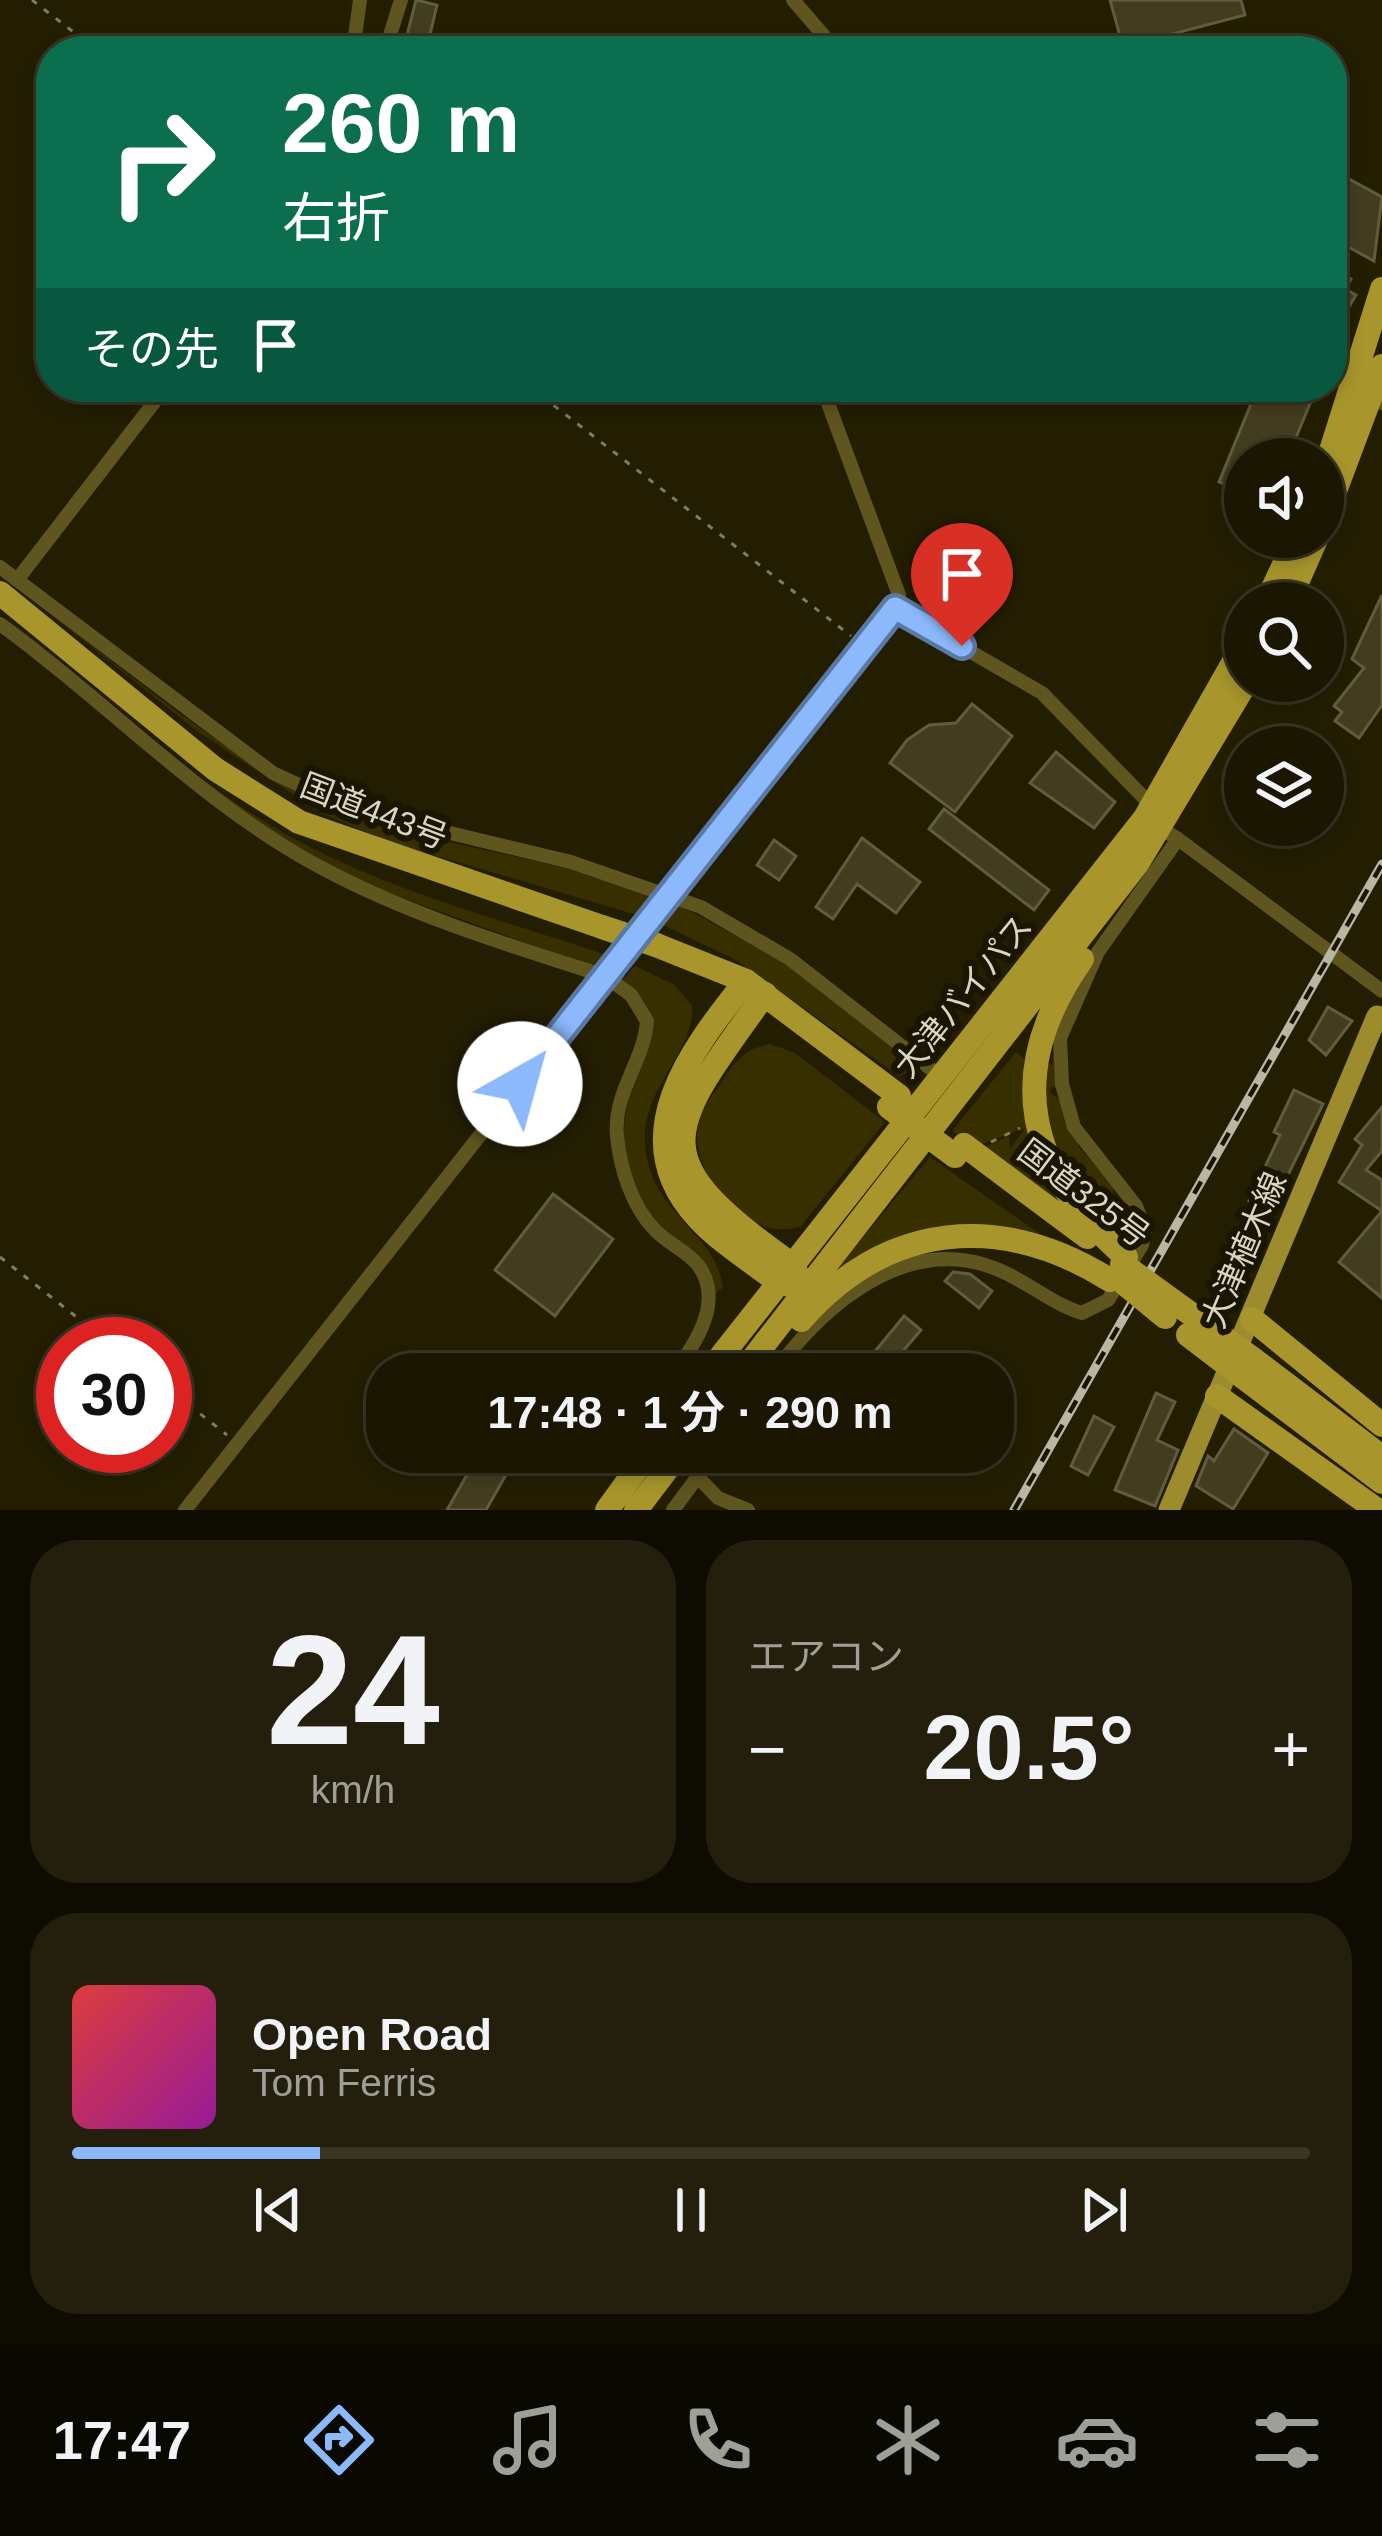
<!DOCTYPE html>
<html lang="ja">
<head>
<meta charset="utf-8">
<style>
	:root { --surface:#1a1602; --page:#231f0c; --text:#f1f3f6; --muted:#9f9f99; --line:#383524; --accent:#8cb9fc }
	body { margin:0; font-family:Helvetica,"Noto Sans JP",sans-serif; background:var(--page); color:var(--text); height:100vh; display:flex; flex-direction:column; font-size:45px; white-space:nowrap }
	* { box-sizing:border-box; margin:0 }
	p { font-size:39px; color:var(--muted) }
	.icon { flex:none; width:66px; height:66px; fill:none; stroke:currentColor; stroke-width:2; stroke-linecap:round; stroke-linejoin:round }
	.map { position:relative; height:1510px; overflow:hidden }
	.side { display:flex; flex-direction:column; gap:30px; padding:30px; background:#0e0c01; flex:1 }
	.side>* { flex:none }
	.hud { position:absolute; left:36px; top:36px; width:1311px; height:366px; border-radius:48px; box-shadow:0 6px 18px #0003,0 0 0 3px var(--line); background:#0b6e4f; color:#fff; overflow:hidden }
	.tools { position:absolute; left:1224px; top:438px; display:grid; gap:24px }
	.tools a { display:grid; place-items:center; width:120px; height:120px; border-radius:50%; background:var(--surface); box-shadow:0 6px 18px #0003,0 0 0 3px var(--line); font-size:60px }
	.speed { position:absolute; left:36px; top:1317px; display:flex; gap:24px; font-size:60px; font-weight:700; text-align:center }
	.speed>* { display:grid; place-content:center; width:156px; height:156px; border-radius:50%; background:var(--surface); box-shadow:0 6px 18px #0003,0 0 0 3px var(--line); line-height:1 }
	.speed .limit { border:18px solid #d22; background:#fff; color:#111 }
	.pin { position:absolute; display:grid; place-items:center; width:102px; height:102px; color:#fff; margin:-123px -51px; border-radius:50% 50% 50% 0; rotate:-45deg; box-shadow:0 0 12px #0007 }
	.pin .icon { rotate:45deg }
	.me { position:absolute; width:132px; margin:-66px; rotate:38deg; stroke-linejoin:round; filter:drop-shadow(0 0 9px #0008) }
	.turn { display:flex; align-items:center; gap:42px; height:252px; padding:0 48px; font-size:54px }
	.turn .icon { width:156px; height:156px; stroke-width:2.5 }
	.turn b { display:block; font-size:84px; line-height:102px }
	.then { display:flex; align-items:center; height:114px; padding:0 48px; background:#0003; gap:24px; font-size:45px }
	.big { font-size:90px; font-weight:700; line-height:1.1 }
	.side .card { flex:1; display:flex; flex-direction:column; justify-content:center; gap:18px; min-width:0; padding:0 42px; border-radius:48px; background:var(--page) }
	.side .dial { align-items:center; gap:0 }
	.dial b { font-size:156px; line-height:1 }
	.song { display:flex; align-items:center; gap:36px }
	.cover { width:144px; height:144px; border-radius:18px; background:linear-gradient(135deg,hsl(0 70% 55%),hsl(300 70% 35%)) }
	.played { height:12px; border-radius:6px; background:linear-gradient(90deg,var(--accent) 20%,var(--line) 20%) }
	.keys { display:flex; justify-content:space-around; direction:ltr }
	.heat { display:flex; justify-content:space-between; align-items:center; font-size:66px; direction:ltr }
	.side .tiles { flex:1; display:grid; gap:30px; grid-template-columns:1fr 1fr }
	.card:last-child { grid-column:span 2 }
	.trip { position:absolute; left:366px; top:1353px; width:648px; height:120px; border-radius:48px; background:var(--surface); box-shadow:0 6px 18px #0003,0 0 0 3px var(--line); font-weight:700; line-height:120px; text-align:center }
	.dock { display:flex; height:192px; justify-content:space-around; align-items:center; background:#0a0901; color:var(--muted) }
	.dock .icon { width:84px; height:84px }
	.dock .on { color:var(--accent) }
	.dock b { font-size:54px; color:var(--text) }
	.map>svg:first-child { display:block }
</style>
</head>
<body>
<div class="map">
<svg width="1382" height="1510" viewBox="0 0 1382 1510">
	<rect width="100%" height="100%" fill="#231e02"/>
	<g fill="#372f00">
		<path d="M25 594C124 668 221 757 335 806 436 850 550 855 653 894L656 901 644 917 390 842 323 814 197 731Z"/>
		<path d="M0 613C93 686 182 775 284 833 386 891 501 919 612 957L604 968H595L367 885 287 840 239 810Z"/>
		<polygon points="675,903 786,963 919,1067 899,1076 736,960 661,924"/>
		<path d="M621 960 628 962 619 974 623 979 635 966 673 984 692 1005C696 1051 640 1089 645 1144 651 1217 716 1230 723 1288L715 1293C632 1197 596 1166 649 1038L613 973Z"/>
		<path d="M770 1044 795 1053 885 1122 801 1226C750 1246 688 1175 698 1124 700 1110 713 1095 721 1083 735 1062 744 1049 770 1044Z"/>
		<polygon points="1054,1045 1058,1090 1052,1086 1050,1092 1061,1101 1079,1147 1113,1186 1112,1207 1086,1208 1047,1123 1046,1062 1052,1065"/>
		<polygon points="1016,1052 1031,1064 1074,1218 978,1150 1009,1136 1010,1149 1025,1128 974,1147 952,1131"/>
		<polygon points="930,1157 1044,1237 980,1230 817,1293"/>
	</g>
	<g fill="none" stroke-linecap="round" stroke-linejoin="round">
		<g stroke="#00002e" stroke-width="4.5">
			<polyline points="649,934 674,899"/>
			<polyline points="624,974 640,948"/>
		</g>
	</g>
	<g fill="#433d20" stroke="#615c3e" stroke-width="3">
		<polygon points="416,0 437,5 426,51 403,51"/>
		<polygon points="1110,0 1241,0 1245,15 1123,47"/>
		<polygon points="1340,174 1382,197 1374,261 1332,238 1332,188"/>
		<polygon points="1332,268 1351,279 1345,289 1356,295 1332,335"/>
		<polygon points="1258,387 1296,387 1314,394 1287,459 1245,459 1245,492 1219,482"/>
		<polygon points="1382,595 1382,705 1359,738 1335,721 1342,712 1334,706 1364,668 1352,659"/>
		<polygon points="972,704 1012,736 955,812 890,763 907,740 929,725 956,723"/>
		<polygon points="1056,752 1115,802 1094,828 1030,783"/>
		<polygon points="944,809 1049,890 1034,910 929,829"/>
		<polygon points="862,838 920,882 896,913 857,884 833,919 816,907"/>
		<polygon points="774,840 796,856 779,880 757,865"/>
		<polygon points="1328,1007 1352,1021 1326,1055 1309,1040"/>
		<polygon points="1294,1090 1323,1104 1241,1270 1223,1260 1253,1203 1249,1201 1280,1135 1274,1132"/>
		<polygon points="1382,1107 1382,1151 1366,1170 1382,1180 1382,1298 1339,1262 1382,1211 1339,1182 1362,1145 1355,1139"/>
		<polygon points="553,1194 613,1239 555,1316 495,1270"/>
		<polygon points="953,1272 970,1274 992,1291 979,1308 945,1281"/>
		<polygon points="904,1316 921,1330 892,1364 876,1350"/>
		<polygon points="1156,1393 1175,1402 1157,1440 1178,1450 1155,1506 1115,1490"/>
		<polygon points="1094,1416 1114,1427 1088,1475 1071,1466"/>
		<polygon points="1234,1429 1268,1453 1233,1509 1196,1486 1208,1456 1214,1461"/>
		<polygon points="480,1452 519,1452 486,1510 447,1510"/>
	</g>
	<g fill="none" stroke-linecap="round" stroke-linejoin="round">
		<g stroke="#7f7b65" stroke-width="3" stroke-dasharray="6 9" stroke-linecap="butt">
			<polyline points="32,0 98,51"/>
			<polyline points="530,387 851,636"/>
			<polyline points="991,1142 1020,1128"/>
			<polyline points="0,1257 111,1344"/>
			<polyline points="165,1386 227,1435"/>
		</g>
		<g stroke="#5f551e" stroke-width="14">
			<polyline points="793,0 837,51"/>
			<polyline points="353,51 360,0"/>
			<polyline points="385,51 401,0"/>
			<polyline points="1332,371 1382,403"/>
			<polyline points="822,387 899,595 895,608"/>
			<polyline points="0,567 273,773 354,810 571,862 701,907 790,959 940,1076"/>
			<polyline points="17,580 166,387"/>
			<path d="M0 624C108 702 203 805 322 868 409 915 511 946 605 976L631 995 647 1021C644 1062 613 1092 617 1136 620 1168 632 1207 655 1230 667 1243 687 1251 698 1265 725 1301 695 1345 673 1374"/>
			<polyline points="1178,839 1382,991"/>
			<path d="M773 1374C823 1305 908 1231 999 1270 1028 1282 1052 1304 1082 1313L1108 1300 1142 1245 1145 1229 1136 1206 1074 1127 1062 1084 1060 1038 1098 952 1178 839 1154 824"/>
			<polyline points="698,1477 718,1498 748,1510"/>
			<polyline points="185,1510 895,608 1042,693 1152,806"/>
			<polyline points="673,1510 716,1452"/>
		</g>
		<polyline stroke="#9c8c2e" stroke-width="21" points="1169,1510 1377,1016"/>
		<g stroke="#a8962c" stroke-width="24">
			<polyline points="1323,476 1382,289"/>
			<polyline points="1323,523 1382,366"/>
			<polyline points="0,593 215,769 299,822 602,927"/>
			<polyline points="1266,603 1297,537"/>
			<polyline points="1288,603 1317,537"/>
			<polyline points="656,945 746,981 899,1096"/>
			<path d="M1082 959C1003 1071 1025 1170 1126 1257"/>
			<path d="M746 981C691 1050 623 1137 698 1218 720 1242 751 1261 778 1282L793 1286"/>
			<path d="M765 994C664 1133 640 1157 791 1264L799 1277"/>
			<polyline points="964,1145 1087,1237"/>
			<polyline points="1252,1319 1382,1425"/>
			<path d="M801 1320C888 1221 1001 1212 1110 1280"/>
			<polyline points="1253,1359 1382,1457"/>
			<polyline points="707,1374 1145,818 1245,642"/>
			<polyline points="741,1374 1137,864 1247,681"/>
			<polyline points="1243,1377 1382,1482"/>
			<polyline points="1217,1396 1377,1510"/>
			<polyline points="607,1510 649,1452"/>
			<polyline points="636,1510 680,1452"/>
		</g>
		<defs>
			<polyline id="rail" points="1014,1510 1382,864"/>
		</defs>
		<use href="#rail" stroke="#b9b6a3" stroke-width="9"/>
		<use href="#rail" stroke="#1a1500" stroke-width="4.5" stroke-dasharray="14" stroke-linecap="butt"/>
		<g stroke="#a8962c" stroke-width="24">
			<polyline points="602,927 656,945"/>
			<polyline points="889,1107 955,1156"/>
			<polyline points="1122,1264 1253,1359"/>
			<polyline points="1125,1284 1165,1317"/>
			<polyline points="1188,1335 1243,1377"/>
		</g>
	</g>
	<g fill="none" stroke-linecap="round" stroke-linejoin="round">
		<defs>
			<polyline id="route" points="520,1084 895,608 962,646"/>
		</defs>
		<use href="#route" stroke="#5b78a4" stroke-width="30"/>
		<use href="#route" stroke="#8cb9fc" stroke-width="21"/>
	</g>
	<g text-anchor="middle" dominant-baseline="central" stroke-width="12" stroke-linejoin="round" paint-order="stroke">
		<g font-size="33" fill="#d9d6c5" stroke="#1a1500">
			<text transform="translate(374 811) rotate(21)">国道443号</text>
			<text transform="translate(963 996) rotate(-51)">大津バイパス</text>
			<text transform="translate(1084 1193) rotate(37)">国道325号</text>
			<text transform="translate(1244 1250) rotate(-67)">大津植木線</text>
		</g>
	</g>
</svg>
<div class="tools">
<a><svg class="icon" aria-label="sound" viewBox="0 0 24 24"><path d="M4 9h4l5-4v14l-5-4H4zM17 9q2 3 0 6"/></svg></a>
<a><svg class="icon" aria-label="search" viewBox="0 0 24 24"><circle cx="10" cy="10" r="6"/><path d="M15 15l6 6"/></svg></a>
<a><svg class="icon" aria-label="layers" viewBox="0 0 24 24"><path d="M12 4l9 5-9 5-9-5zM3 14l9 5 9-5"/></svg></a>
</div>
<div class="speed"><div class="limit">30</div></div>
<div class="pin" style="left:962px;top:646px;background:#d93025"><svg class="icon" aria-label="arrive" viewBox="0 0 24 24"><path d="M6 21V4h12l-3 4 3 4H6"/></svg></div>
<svg class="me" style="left:520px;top:1084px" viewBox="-20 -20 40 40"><circle r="19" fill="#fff"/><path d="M0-13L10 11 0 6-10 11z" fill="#8cb9fc"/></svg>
<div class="trip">17:48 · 1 分 · 290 m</div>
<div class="hud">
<div class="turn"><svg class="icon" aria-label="right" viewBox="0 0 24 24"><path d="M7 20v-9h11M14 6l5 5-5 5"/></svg><div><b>260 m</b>右折</div></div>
<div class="then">その先<svg class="icon" aria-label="arrive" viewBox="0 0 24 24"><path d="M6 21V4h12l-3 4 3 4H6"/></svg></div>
</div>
</div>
<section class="side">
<div class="tiles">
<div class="card dial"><b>24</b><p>km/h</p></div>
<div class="card"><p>エアコン</p>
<div class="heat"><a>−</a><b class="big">20.5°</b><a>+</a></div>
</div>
<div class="card">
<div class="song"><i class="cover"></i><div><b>Open Road</b><p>Tom Ferris</p></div></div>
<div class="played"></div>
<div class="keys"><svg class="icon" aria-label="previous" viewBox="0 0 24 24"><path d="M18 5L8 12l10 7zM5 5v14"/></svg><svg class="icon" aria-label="pause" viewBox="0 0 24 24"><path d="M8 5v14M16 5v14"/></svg><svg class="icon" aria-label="next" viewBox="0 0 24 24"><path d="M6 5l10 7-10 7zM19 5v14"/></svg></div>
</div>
</div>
</section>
<nav class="dock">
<b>17:47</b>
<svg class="icon on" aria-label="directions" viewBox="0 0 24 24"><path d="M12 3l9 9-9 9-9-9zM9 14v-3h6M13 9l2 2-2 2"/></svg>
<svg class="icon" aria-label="music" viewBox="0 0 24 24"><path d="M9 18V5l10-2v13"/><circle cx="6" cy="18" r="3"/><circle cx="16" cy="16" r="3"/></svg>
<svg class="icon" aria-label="phone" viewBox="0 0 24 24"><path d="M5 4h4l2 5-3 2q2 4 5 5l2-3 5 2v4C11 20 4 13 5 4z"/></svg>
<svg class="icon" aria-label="climate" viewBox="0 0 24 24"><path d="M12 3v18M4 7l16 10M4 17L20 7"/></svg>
<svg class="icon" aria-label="car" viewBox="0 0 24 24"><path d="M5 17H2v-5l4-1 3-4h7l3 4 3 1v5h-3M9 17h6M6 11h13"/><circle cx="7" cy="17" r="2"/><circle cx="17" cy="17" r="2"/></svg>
<svg class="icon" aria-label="filters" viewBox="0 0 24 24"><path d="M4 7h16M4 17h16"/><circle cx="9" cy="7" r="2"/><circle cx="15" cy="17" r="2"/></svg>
</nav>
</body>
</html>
